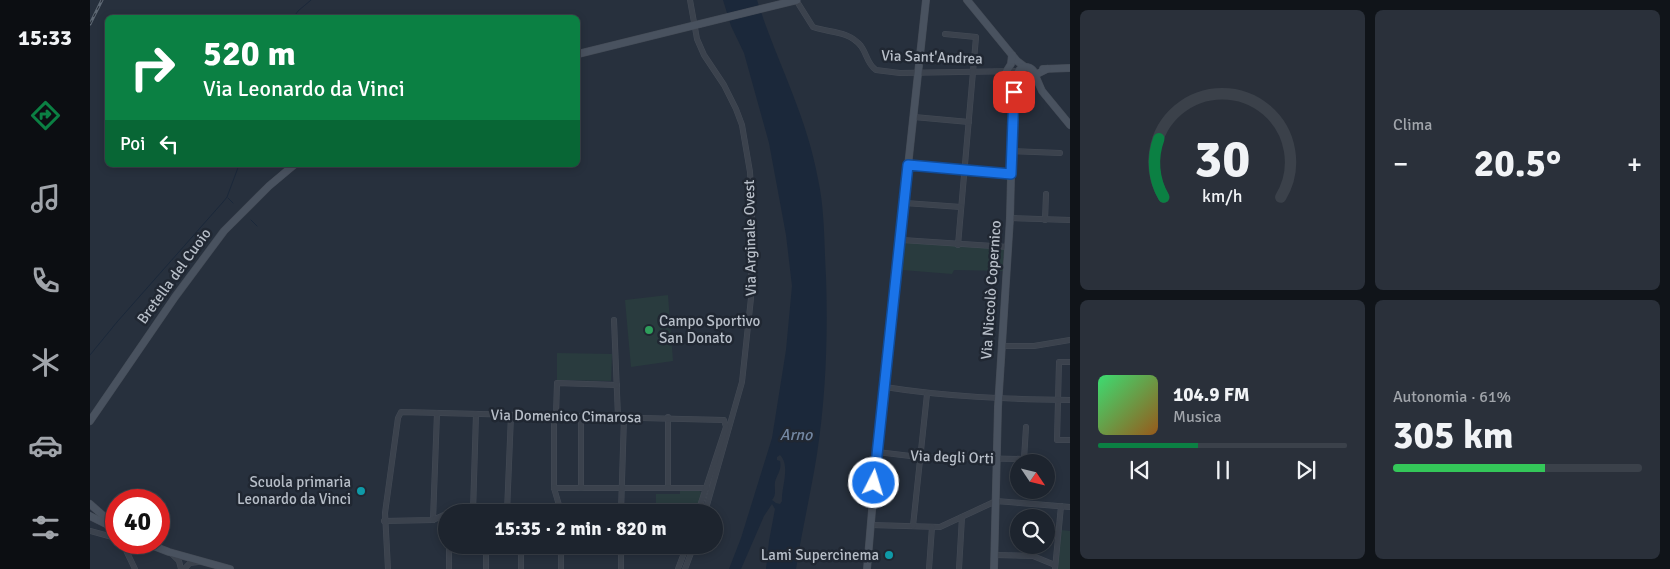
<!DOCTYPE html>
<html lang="it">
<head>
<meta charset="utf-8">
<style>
	:root { --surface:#1d242e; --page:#2a303a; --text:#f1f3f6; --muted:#a0a4aa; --line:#3b414a; --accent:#0b8043 }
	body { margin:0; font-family:Signika,sans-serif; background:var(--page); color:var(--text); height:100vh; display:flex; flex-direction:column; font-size:19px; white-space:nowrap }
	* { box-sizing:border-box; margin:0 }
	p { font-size:16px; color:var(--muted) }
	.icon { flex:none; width:28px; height:28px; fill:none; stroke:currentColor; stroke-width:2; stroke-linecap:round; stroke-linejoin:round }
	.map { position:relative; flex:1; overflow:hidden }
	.side { display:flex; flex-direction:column; gap:10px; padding:10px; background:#101419; width:600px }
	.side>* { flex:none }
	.guide { position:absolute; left:15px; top:15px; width:475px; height:152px; border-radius:8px; box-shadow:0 2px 8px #0003,0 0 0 1px var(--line); background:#0b8043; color:#fff; overflow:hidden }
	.needle { width:32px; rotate:125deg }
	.buttons { position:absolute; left:920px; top:454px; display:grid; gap:10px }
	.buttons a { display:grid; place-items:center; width:45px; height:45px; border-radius:50%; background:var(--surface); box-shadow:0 2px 8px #0003,0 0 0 1px var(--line); font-size:25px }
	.speed { position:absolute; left:15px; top:489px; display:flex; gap:10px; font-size:25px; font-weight:700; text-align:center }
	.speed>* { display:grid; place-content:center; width:65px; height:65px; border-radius:50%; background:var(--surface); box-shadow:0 2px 8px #0003,0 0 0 1px var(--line); line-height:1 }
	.speed .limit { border:8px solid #d22; background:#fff; color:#111 }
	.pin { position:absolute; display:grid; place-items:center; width:42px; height:42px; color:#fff; margin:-21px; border-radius:10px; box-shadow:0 2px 8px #0006 }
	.me { position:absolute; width:55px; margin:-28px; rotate:5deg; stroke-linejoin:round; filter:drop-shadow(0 0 4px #0008) }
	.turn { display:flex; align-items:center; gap:18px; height:105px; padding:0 15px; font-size:22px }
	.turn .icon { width:65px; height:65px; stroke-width:2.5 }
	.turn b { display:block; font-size:35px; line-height:42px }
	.then { display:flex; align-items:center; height:48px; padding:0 15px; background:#0003; gap:10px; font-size:19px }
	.big { font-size:38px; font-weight:700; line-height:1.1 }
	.side .widget { flex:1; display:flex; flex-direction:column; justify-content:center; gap:8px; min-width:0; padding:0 18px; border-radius:8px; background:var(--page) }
	.side .dial { align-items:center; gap:0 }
	.dial svg { height:130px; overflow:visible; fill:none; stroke:var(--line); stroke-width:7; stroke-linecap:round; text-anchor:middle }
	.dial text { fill:var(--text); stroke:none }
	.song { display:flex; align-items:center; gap:15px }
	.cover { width:60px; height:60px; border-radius:8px; background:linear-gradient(135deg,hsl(140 70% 55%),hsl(30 70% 35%)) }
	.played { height:5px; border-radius:2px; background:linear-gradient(90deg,var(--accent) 40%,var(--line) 40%) }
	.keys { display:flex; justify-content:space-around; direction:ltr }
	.heat { display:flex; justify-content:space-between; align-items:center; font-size:28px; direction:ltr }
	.charge { height:8px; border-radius:4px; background:linear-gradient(90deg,#34c759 61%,var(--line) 0) }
	.side .tiles { flex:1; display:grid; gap:10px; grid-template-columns:repeat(2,1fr) }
	.trip { position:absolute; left:348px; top:504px; width:285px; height:50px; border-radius:25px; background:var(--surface); box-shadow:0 2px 8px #0003,0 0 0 1px var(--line); font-weight:700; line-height:50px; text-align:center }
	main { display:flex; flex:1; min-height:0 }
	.tab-bar { display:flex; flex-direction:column; width:90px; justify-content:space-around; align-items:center; background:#0c0e12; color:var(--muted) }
	.tab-bar .icon { width:35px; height:35px }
	.tab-bar .active { color:var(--accent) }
	.tab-bar b { font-size:22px; color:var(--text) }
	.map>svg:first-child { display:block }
</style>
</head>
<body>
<main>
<nav class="tab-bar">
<b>15:33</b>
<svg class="icon active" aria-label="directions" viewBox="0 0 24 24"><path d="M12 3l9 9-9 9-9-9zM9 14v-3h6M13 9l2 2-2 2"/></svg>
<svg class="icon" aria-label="music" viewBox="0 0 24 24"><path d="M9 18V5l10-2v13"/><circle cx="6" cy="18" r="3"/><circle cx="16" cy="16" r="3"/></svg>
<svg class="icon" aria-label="phone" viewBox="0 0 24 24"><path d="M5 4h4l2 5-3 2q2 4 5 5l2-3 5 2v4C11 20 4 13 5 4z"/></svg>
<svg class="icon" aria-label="climate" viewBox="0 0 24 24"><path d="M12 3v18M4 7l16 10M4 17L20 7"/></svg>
<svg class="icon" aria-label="car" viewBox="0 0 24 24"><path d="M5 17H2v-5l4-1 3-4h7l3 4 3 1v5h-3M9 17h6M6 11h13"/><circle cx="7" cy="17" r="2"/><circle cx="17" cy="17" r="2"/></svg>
<svg class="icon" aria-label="filters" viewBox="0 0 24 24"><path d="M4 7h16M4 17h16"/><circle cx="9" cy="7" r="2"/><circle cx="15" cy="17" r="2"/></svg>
</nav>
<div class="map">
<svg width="980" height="569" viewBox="0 0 980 569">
	<rect width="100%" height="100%" fill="#27303d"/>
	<g fill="#293b3e">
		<polygon points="815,242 914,249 913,271 864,270 862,274 812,270"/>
		<polygon points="578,295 583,361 541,367 535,300"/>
		<polygon points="467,353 522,354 521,381 467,380"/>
		<polygon points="609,490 612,494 605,512 566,512 566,494 590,494 590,491"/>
		<polygon points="971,530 980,531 980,569 967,569"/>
	</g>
	<path fill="#1b283a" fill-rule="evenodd" d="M633 0H667C686 60 717 116 728 179 735 211 734 244 736 277 738 336 736 395 727 454 721 492 712 530 706 569H676L679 541 685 509 682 504 674 516 651 569H639L651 538 682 438 696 350 702 286 696 235 679 143 654 53 641 26ZM690 455C701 466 691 488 692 501L690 504 686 503 682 500C687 494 684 489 685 482 687 474 692 470 690 461L687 460V457Z"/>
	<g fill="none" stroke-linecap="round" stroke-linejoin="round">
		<g stroke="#1b283a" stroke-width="1">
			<polyline points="203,18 208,11 221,0"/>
			<polyline points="138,198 143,203"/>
			<polyline points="161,220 167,226"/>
			<polyline points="0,355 27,322 133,202 137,197 149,165"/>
		</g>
		<defs>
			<g id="street">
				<polyline points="600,0 607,39 614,55 634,85 646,109 652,125 660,172 662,210 661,298 652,382 615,512"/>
				<path d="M706 0 723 27C739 33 758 30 771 46 777 54 777 64 786 70L810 73 928 71"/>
				<polyline points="855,34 886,37 868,245"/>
				<polyline points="824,117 879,122"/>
				<polyline points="921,151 970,153"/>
				<polyline points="819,165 921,174"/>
				<polyline points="815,203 871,207"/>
				<polyline points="920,218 980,220"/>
				<polyline points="955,220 956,194"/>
				<polyline points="812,240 918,247"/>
				<polyline points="524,320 528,417"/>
				<polyline points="911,346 944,346 980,340"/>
				<polyline points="980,362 969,362 967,440 980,440"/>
				<path d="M795 387C857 397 918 399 980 400"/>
				<polyline points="464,415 464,488 471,512"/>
				<polyline points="466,415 467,383 527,385"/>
				<polyline points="787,452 829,457 934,459 936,427"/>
				<polyline points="578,487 578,417"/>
				<polyline points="464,488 617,488"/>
				<polyline points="491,488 491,416"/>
				<polyline points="359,512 431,512"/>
				<polyline points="383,512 386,414"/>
				<polyline points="417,512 421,415"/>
				<polyline points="531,512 534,417"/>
				<polyline points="343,520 347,413"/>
				<polyline points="294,521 343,520 356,514"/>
				<polyline points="781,525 850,527 906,501 980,507"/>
				<polyline points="823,526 837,394"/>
				<polyline points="0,531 26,538"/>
				<polyline points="32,542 45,569"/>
				<polyline points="359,545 359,569"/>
				<polyline points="471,545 471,569"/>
				<polyline points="82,554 89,561 91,569"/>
				<polyline points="904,555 943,556 965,565"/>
				<polyline points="94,569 100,563 108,562"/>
				<polyline points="298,569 295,513 308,418 311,412 634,420 636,427 608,512"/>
				<polyline points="396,569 396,545"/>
				<polyline points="431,569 431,545"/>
				<polyline points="531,569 531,545"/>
				<polyline points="588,569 597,545"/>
				<polyline points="595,569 604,545"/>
				<polyline points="839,569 842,527"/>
				<polyline points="869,569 872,517"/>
				<polyline points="965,569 971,506"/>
			</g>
			<g id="secondary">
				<polyline points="877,0 927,61 935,67"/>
				<circle cx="936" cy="76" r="9"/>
				<polyline points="953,69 980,68"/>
				<polyline points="957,69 945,75 952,91 980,125"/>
				<polyline points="916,72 921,64 922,55"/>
				<polyline points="0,421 85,297 134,231 179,186 204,165"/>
				<polyline points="0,504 26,527"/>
				<polyline points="0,516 20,526"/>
				<polyline points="53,542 79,552 140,569"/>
				<polyline points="777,569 787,452 836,0"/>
				<polyline points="904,569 908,407 920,218 923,95 925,90 933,85"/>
			</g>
		</defs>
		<use href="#street" stroke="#444b56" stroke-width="6"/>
		<use href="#secondary" stroke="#444b56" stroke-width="8"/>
		<use href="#street" stroke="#3b424d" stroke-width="5"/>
		<use href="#secondary" stroke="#49525f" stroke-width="7"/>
		<defs>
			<polyline id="rail" points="0,24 12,0"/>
		</defs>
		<use href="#rail" stroke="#5d6773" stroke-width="3"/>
		<use href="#rail" stroke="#202732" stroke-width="1" stroke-dasharray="4" stroke-linecap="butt"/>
		<defs>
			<polyline id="secondary-bridge" points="488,54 707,0"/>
		</defs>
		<use href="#secondary-bridge" stroke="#444b56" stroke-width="8" stroke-linecap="butt"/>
		<use href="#secondary-bridge" stroke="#49525f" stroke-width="7"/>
	</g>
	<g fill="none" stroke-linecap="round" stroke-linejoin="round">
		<defs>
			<polyline id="route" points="784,483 818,165 921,174 924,92"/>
		</defs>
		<use href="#route" stroke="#114b97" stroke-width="12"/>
		<use href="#route" stroke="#1a73e8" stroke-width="9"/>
	</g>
	<circle fill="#2e9e5b" stroke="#202732" stroke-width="2" cx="559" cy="330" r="5"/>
	<g fill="#0f9aa8" stroke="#202732" stroke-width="2">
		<circle cx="271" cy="491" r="5"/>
		<circle cx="799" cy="555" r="5"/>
	</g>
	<g text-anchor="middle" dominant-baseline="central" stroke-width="5" stroke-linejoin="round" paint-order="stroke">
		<g font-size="15" fill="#b7bec8" stroke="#202732">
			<text transform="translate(842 57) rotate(2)">Via Sant'Andrea</text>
			<text transform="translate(660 238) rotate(-91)">Via Arginale Ovest</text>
			<text transform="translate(84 276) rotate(-54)">Bretella del Cuoio</text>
			<text transform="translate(901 290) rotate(-86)">Via Niccolò Copernico</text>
			<text transform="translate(476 416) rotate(1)">Via Domenico Cimarosa</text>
			<text transform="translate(862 457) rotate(2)">Via degli Orti</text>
		</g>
		<g font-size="15" fill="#b7bec8" stroke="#202732" text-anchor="end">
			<text x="569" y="321" text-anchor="start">Campo Sportivo<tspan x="569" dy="17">San Donato</tspan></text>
			<text x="261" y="482">Scuola primaria<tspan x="261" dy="17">Leonardo da Vinci</tspan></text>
			<text x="789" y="555">Lami Supercinema</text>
		</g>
		<g font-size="16" font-style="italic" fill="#7488a3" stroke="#202732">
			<text x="706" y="435">Arno</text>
		</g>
	</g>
</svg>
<div class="buttons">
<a><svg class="needle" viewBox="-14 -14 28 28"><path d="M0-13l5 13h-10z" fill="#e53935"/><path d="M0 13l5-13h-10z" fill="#a0a4aa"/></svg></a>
<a><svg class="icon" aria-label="search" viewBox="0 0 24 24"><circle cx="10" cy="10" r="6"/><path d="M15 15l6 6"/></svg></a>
</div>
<div class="speed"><div class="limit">40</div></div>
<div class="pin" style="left:924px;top:92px;background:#d93025"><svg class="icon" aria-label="arrive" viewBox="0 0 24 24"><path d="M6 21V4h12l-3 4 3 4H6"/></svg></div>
<svg class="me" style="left:784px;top:483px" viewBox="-20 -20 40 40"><circle r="17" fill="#1a73e8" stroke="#fff" stroke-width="3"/><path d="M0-11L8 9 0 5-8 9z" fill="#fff"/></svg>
<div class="trip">15:35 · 2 min · 820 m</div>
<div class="guide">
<div class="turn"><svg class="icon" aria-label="right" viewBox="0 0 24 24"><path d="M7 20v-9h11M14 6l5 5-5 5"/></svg><div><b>520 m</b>Via Leonardo da Vinci</div></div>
<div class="then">Poi<svg class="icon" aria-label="left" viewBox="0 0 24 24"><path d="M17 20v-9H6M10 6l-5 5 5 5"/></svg></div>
</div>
</div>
<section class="side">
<div class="tiles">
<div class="widget dial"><svg viewBox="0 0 100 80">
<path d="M14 69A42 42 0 1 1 86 69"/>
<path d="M14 69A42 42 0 0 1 11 33" stroke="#0b8043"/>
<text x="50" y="56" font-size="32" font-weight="700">30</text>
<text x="50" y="72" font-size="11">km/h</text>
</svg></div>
<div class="widget"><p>Clima</p>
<div class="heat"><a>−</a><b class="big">20.5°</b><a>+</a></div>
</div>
<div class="widget">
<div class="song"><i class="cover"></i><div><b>104.9 FM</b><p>Musica</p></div></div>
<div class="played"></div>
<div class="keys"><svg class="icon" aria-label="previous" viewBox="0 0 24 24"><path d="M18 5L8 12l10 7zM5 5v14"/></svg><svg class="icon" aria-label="pause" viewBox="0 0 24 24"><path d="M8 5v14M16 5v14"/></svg><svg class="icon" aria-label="next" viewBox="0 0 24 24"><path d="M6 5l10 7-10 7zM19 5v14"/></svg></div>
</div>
<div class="widget"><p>Autonomia · 61%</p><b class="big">305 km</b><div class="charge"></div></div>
</div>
</section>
</main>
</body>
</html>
